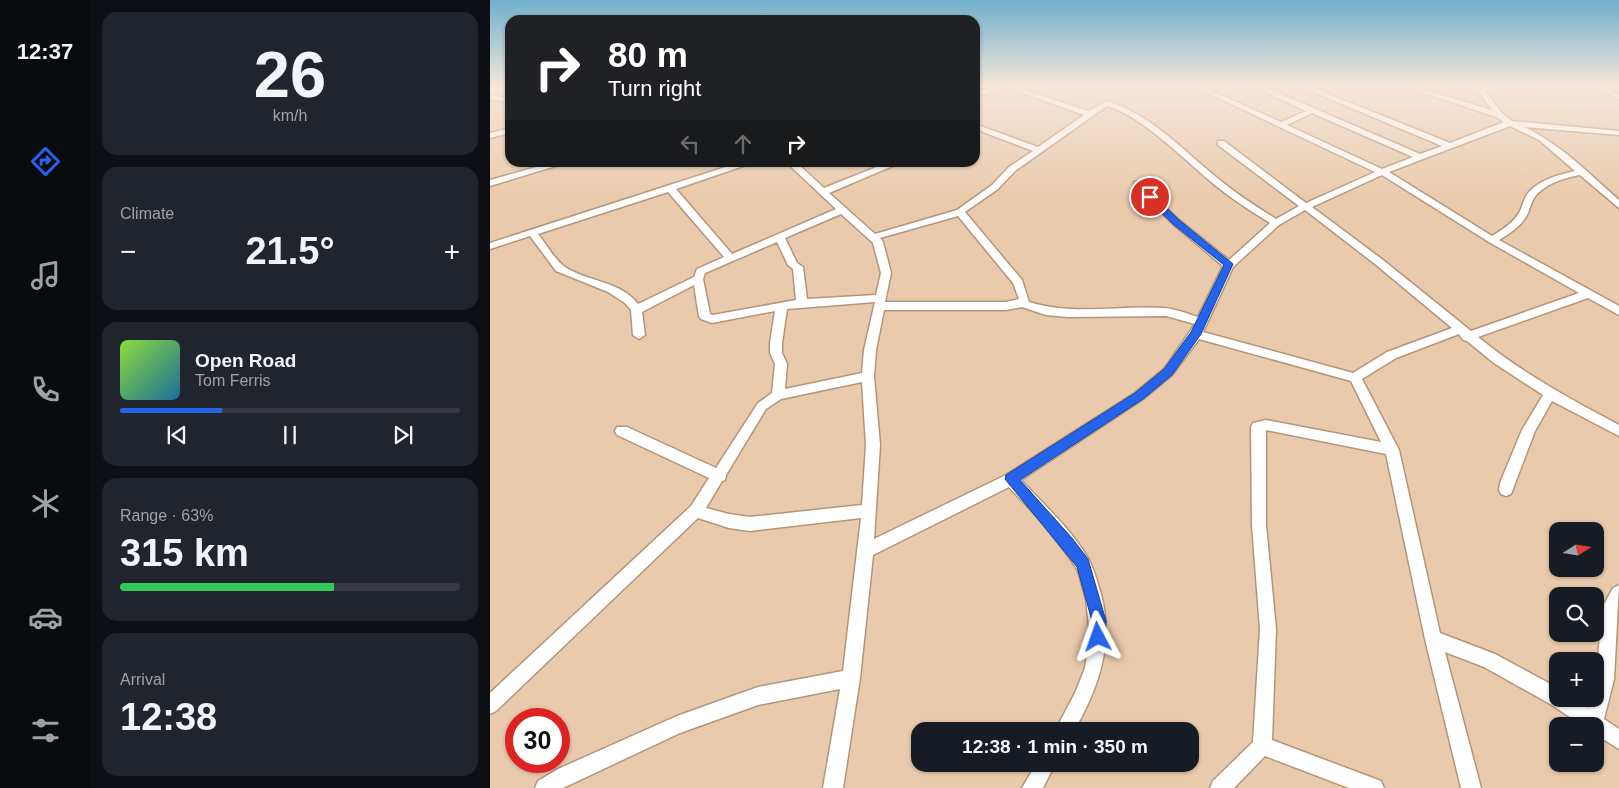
<!DOCTYPE html>
<html lang="en">
<head>
<meta charset="utf-8">
<style>
	:root { --surface:#171b24; --page:#20242c; --text:#f1f3f6; --muted:#9ea1a6; --line:#363941; --accent:#2563eb }
	body { margin:0; font-family:Arial,sans-serif; background:var(--page); color:var(--text); height:100vh; display:flex; flex-direction:column; font-size:19px; white-space:nowrap }
	* { box-sizing:border-box; margin:0 }
	p { font-size:16px; color:var(--muted) }
	.icon { flex:none; width:28px; height:28px; fill:none; stroke:currentColor; stroke-width:2; stroke-linecap:round; stroke-linejoin:round }
	.map { position:relative; flex:1; overflow:hidden }
	.side { display:flex; flex-direction:column; gap:12px; padding:12px; background:#0d0f14; width:400px }
	.side>* { flex:none }
	.top-card { position:absolute; left:15px; top:15px; width:475px; height:152px; border-radius:15px; box-shadow:0 1px 4px #0004; background:#202124; color:#fff; overflow:hidden }
	.needle { width:32px; rotate:78deg }
	.tools { position:absolute; left:1059px; top:522px; display:grid; gap:10px }
	.tools a { display:grid; place-items:center; width:55px; height:55px; border-radius:10px; background:var(--surface); box-shadow:0 1px 4px #0004; font-size:25px }
	.speed { position:absolute; left:15px; top:708px; display:flex; gap:10px; font-size:25px; font-weight:700; text-align:center }
	.speed>* { display:grid; place-content:center; width:65px; height:65px; border-radius:50%; background:var(--surface); box-shadow:0 1px 4px #0004; line-height:1 }
	.speed .limit { border:8px solid #d22; background:#fff; color:#111 }
	.pin { position:absolute; display:grid; place-items:center; width:42px; height:42px; color:#fff; margin:-21px; border:2px solid #fff; border-radius:50%; box-shadow:0 1px 5px #0007 }
	.me { position:absolute; width:55px; margin:-28px; rotate:356deg; stroke-linejoin:round; filter:drop-shadow(0 0 4px #0008) }
	.turn { display:flex; align-items:center; gap:18px; height:105px; padding:0 20px; font-size:22px }
	.turn .icon { width:65px; height:65px; stroke-width:2.5 }
	.turn b { display:block; font-size:35px; line-height:42px }
	.lanes { display:flex; align-items:center; height:48px; padding:0 20px; background:#0003; justify-content:center; gap:25px; direction:ltr }
	.lanes .off { opacity:.35 }
	.big { font-size:38px; font-weight:600; line-height:1.1 }
	.side .tile { flex:1; display:flex; flex-direction:column; justify-content:center; gap:8px; min-width:0; padding:0 18px; border-radius:15px; background:var(--page) }
	.side .dial { align-items:center; gap:0 }
	.dial b { font-size:65px; line-height:1 }
	.song { display:flex; align-items:center; gap:15px }
	.cover { width:60px; height:60px; border-radius:8px; background:linear-gradient(135deg,hsl(90 70% 55%),hsl(200 70% 35%)) }
	.played { height:5px; border-radius:2px; background:linear-gradient(90deg,var(--accent) 30%,var(--line) 30%) }
	.keys { display:flex; justify-content:space-around; direction:ltr }
	.heat { display:flex; justify-content:space-between; align-items:center; font-size:28px; direction:ltr }
	.charge { height:8px; border-radius:4px; background:linear-gradient(90deg,#34c759 63%,var(--line) 0) }
	.trip { position:absolute; left:421px; top:722px; width:288px; height:50px; border-radius:15px; background:var(--surface); box-shadow:0 1px 4px #0004; font-weight:600; line-height:50px; text-align:center }
	main { display:flex; flex:1; min-height:0 }
	.tabs { display:flex; flex-direction:column; width:90px; justify-content:space-around; align-items:center; background:#090b0e; color:var(--muted) }
	.tabs .icon { width:35px; height:35px }
	.tabs .current { color:var(--accent) }
	.tabs b { font-size:22px; color:var(--text) }
	.map>svg:first-child { display:block }
</style>
</head>
<body>
<main>
<nav class="tabs">
<b>12:37</b>
<svg class="icon current" aria-label="directions" viewBox="0 0 24 24"><path d="M12 3l9 9-9 9-9-9zM9 14v-3h6M13 9l2 2-2 2"/></svg>
<svg class="icon" aria-label="music" viewBox="0 0 24 24"><path d="M9 18V5l10-2v13"/><circle cx="6" cy="18" r="3"/><circle cx="16" cy="16" r="3"/></svg>
<svg class="icon" aria-label="phone" viewBox="0 0 24 24"><path d="M5 4h4l2 5-3 2q2 4 5 5l2-3 5 2v4C11 20 4 13 5 4z"/></svg>
<svg class="icon" aria-label="climate" viewBox="0 0 24 24"><path d="M12 3v18M4 7l16 10M4 17L20 7"/></svg>
<svg class="icon" aria-label="car" viewBox="0 0 24 24"><path d="M5 17H2v-5l4-1 3-4h7l3 4 3 1v5h-3M9 17h6M6 11h13"/><circle cx="7" cy="17" r="2"/><circle cx="17" cy="17" r="2"/></svg>
<svg class="icon" aria-label="filters" viewBox="0 0 24 24"><path d="M4 7h16M4 17h16"/><circle cx="9" cy="7" r="2"/><circle cx="15" cy="17" r="2"/></svg>
</nav>
<section class="side">
<div class="tile dial"><b>26</b><p>km/h</p></div>
<div class="tile"><p>Climate</p>
<div class="heat"><a>−</a><b class="big">21.5°</b><a>+</a></div>
</div>
<div class="tile">
<div class="song"><i class="cover"></i><div><b>Open Road</b><p>Tom Ferris</p></div></div>
<div class="played"></div>
<div class="keys"><svg class="icon" aria-label="previous" viewBox="0 0 24 24"><path d="M18 5L8 12l10 7zM5 5v14"/></svg><svg class="icon" aria-label="pause" viewBox="0 0 24 24"><path d="M8 5v14M16 5v14"/></svg><svg class="icon" aria-label="next" viewBox="0 0 24 24"><path d="M6 5l10 7-10 7zM19 5v14"/></svg></div>
</div>
<div class="tile"><p>Range · 63%</p><b class="big">315 km</b><div class="charge"></div></div>
<div class="tile"><p>Arrival</p><b class="big">12:38</b></div>
</section>
<div class="map">
<svg width="1129" height="788" viewBox="0 0 1129 788">
	<rect width="100%" height="100%" fill="#eacaad"/>
	<g fill="none" stroke-linecap="round" stroke-linejoin="round">
		<defs>
			<g id="street">
				<polygon points="502,87 512,87 495,95 485,94 485,90 491,91"/>
				<path d="M516 87H525L599 111 616 101C658 112 693 150 726 177 745 193 765 206 786 219L809 206 728 145V141H734L816 203 885 172 705 87H713L791 122 816 111 768 89 775 87 930 154 952 146 811 87H821L960 143 1014 122 1006 117 916 87H925L1002 110 985 87H992L1012 113 1022 121 1129 131V135L1034 127C1071 144 1099 174 1129 200V208L1090 175C1073 178 1054 184 1044 198 1041 203 1040 208 1038 213 1033 225 1020 233 1009 240L1129 306V315L1098 298 988 337C1032 373 1080 399 1129 425V436L1062 401 1045 431 1021 494 1016 496 1011 494 1009 490 1010 483 1032 430 1053 395 1004 363 977 341 973 340 969 334 906 358 872 379 909 450 950 633 1005 654 1068 688V699H1084L1098 708 1101 699H1105L1112 608 1123 588 1129 585 1124 679 1114 719 1129 729V749L1105 734V726H1093L1062 705 994 667 955 652 991 788H971L935 639 896 454 776 430V525L786 629 782 740 891 781 894 788H859L775 756 744 788H720L723 781 763 742 770 629 762 525 761 427 763 423 776 420 891 442 861 381 709 339 682 375 653 399 531 480C554 505 580 528 598 558 604 569 607 581 611 594 624 644 609 687 584 731H565L585 693 595 668 600 636 596 599 588 571 579 557 554 524 519 487 383 555 370 678 353 788H333L350 689 268 705 190 733 73 788H45L48 781 68 769 187 716 268 687 353 671 371 518 260 531 239 528 208 518 6 711 0 714V693L201 506 219 478 127 435 125 431 127 427H137L226 468 268 403 282 393 285 364 280 353V343L285 311 222 323 211 319 209 316 204 285 152 312 155 335 149 339 143 335 141 310 135 303 118 292 66 271 40 236 0 249V243L251 162H265L186 189 242 254 346 209 296 162H306L334 188 399 162H412L339 193 385 234 467 210 502 185 519 167 543 151 485 129V124L548 147 594 115ZM617 106C650 115 693 158 720 181 739 197 759 210 780 223L739 260 689 220 650 182H644V186L683 224 733 266 708 317C698 314 686 309 675 308 629 305 583 316 539 302L532 280 475 212 508 189 525 171ZM822 113 923 157 892 169 797 125ZM1020 126 1049 140 1085 171C1068 175 1051 179 1039 192 1033 199 1033 206 1029 213 1023 223 1012 230 1002 236L899 172ZM892 175 999 242 1089 293 981 331 893 260 822 207ZM178 192 234 257 207 269 204 277 148 304C131 281 98 282 75 267 65 260 56 244 48 234ZM815 210 885 264 962 328 897 352 863 373 713 332 743 267 789 225ZM351 214 383 243 391 273 386 295 317 299 313 267 307 263 295 238ZM468 216 523 283 529 299 516 302H395L401 273 393 242 390 238ZM287 242 298 265 303 269 306 300 223 315 220 314 213 279 215 273ZM385 302 374 350 372 373 295 389 297 364 292 353V343L297 309ZM532 307 556 315 578 317 676 316 705 324 674 369 645 393 516 475 384 539 390 445 384 376 386 350 394 310H516ZM372 382 376 445 372 505 260 517 239 514 216 508 232 481 235 480 236 475 276 409 291 399Z"/>
				<polygon points="1104,87 1113,87 1129,94 1129,99"/>
				<polygon points="0,95 20,99 20,103 0,99"/>
				<polygon points="20,128 20,133 0,138 0,133"/>
				<polygon points="64,162 79,162 0,186 0,180"/>
				<polygon points="546,764 565,764 553,788 532,788"/>
			</g>
		</defs>
		<use href="#street" stroke="#b3957a" stroke-width="3"/>
		<use href="#street" fill="#fff" fill-rule="evenodd"/>
	</g>
	<linearGradient id="sky" x2="0" y2="1"><stop stop-color="#6fb0cb"/><stop offset="0.44" stop-color="#f6e7da"/><stop offset="1" stop-color="#f6e7da" stop-opacity="0"/></linearGradient>
	<rect width="1129" height="197" fill="url(#sky)"/>
	<polygon fill="#2563eb" stroke="#184099" points="657,195 663,195 689,220 743,264 711,334 682,375 653,399 530,480 582,538 598,559 616,621 614,643 608,645 603,643 601,637 602,621 587,567 515,479 516,475 645,393 674,369 701,332 734,265 683,224 657,199"/>
</svg>
<div class="tools">
<a><svg class="needle" viewBox="-14 -14 28 28"><path d="M0-13l5 13h-10z" fill="#e53935"/><path d="M0 13l5-13h-10z" fill="#9ea1a6"/></svg></a>
<a><svg class="icon" aria-label="search" viewBox="0 0 24 24"><circle cx="10" cy="10" r="6"/><path d="M15 15l6 6"/></svg></a>
<a>+</a>
<a>−</a>
</div>
<div class="speed"><div class="limit">30</div></div>
<div class="pin" style="left:660px;top:197px;background:#d93025"><svg class="icon" aria-label="arrive" viewBox="0 0 24 24"><path d="M6 21V4h12l-3 4 3 4H6"/></svg></div>
<svg class="me" style="left:608px;top:637px" viewBox="-20 -20 40 40"><path d="M0-17L14 15 0 8-14 15z" fill="#2563eb" stroke="#fff" stroke-width="4"/></svg>
<div class="trip">12:38 · 1 min · 350 m</div>
<div class="top-card">
<div class="turn"><svg class="icon" aria-label="right" viewBox="0 0 24 24"><path d="M7 20v-9h11M14 6l5 5-5 5"/></svg><div><b>80 m</b>Turn right</div></div>
<div class="lanes"><svg class="icon off" aria-label="left" viewBox="0 0 24 24"><path d="M17 20v-9H6M10 6l-5 5 5 5"/></svg><svg class="icon off" aria-label="ahead" viewBox="0 0 24 24"><path d="M12 20V5M6 11l6-6 6 6"/></svg><svg class="icon" aria-label="right" viewBox="0 0 24 24"><path d="M7 20v-9h11M14 6l5 5-5 5"/></svg></div>
</div>
</div>
</main>
</body>
</html>
